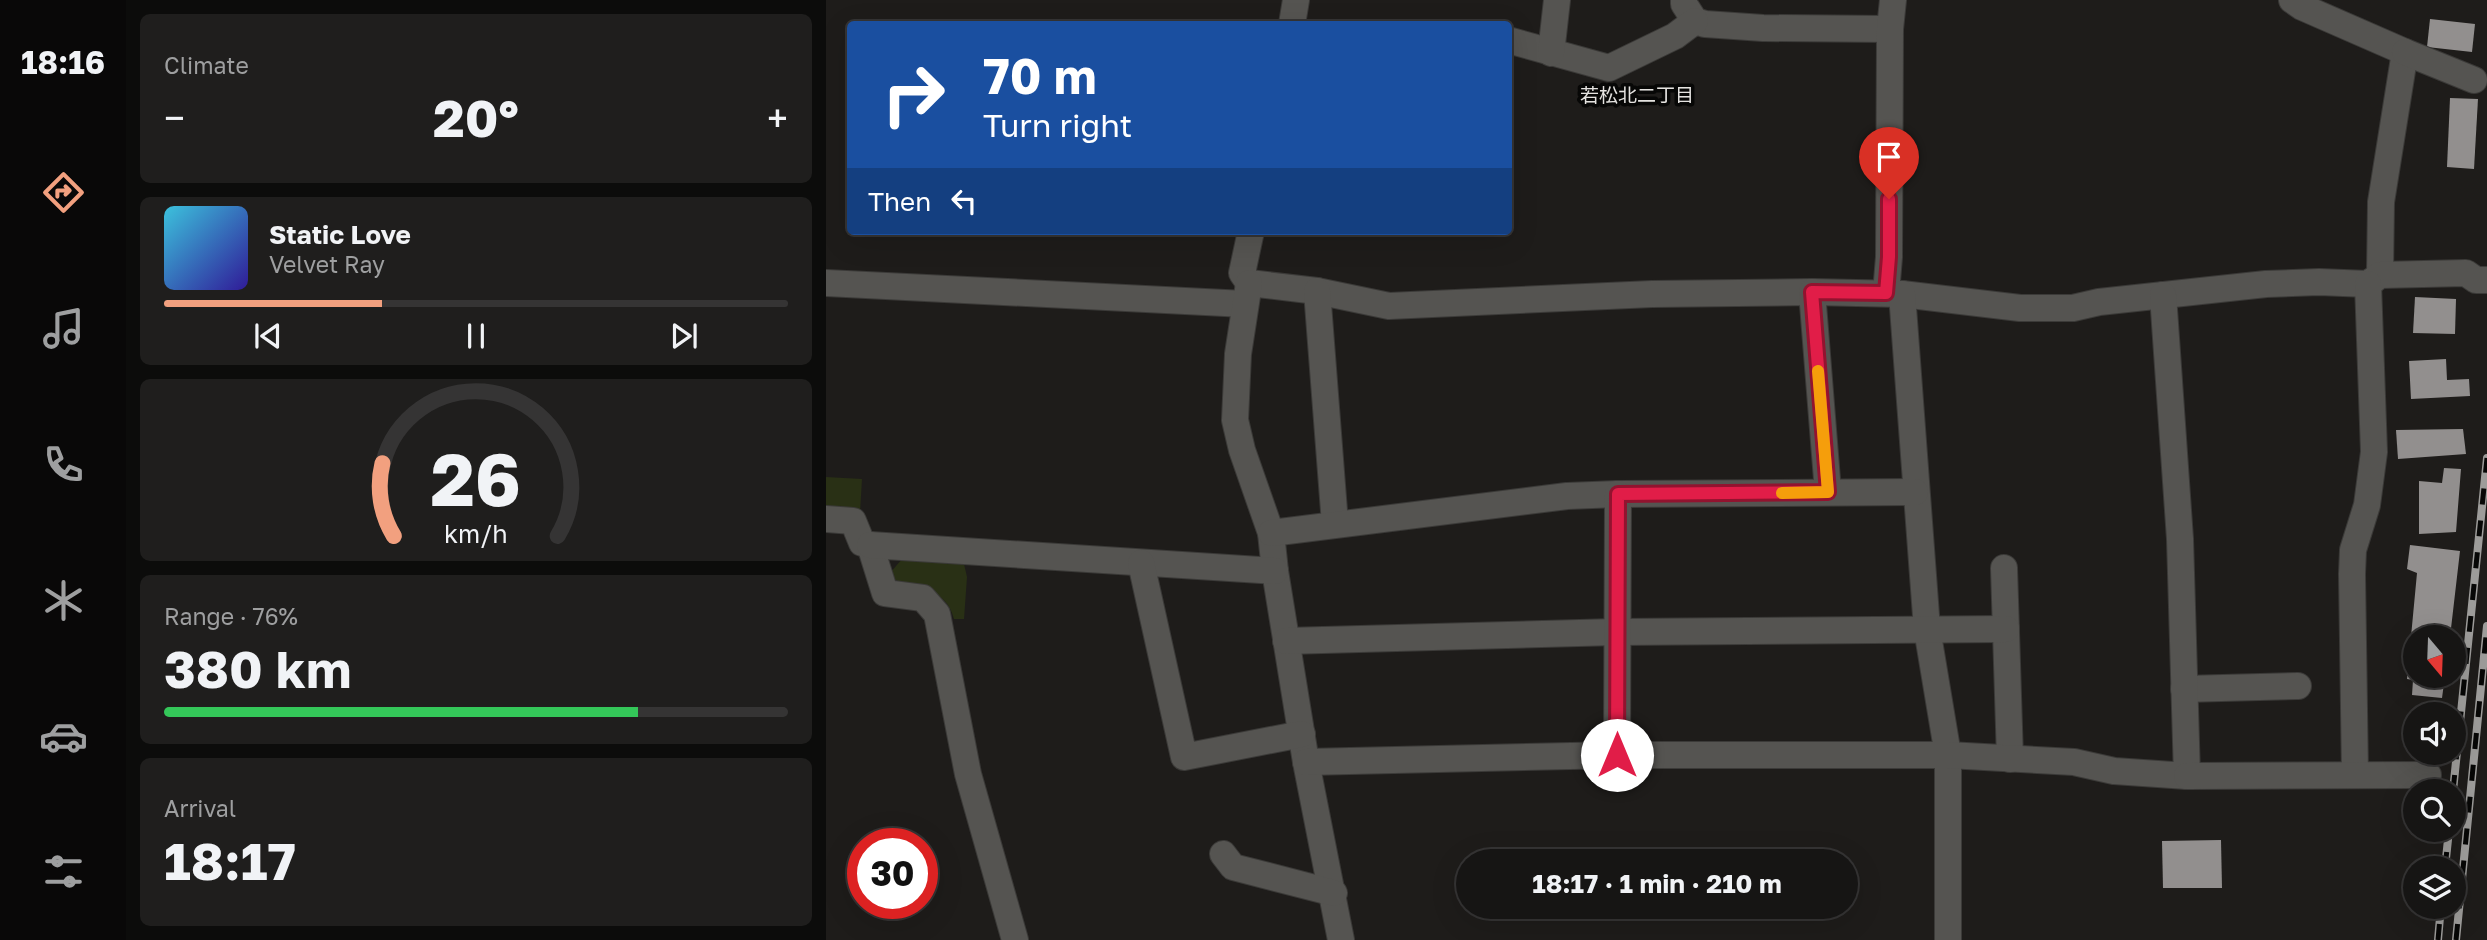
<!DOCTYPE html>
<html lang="en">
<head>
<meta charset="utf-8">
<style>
	:root { --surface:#161514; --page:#1f1e1d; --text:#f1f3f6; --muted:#9e9fa0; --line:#353434; --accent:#f2a07f }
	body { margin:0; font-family:"Golos Text","Noto Sans JP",sans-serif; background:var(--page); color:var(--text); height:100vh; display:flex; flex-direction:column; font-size:26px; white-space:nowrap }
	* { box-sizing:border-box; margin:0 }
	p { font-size:23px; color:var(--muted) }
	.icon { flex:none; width:38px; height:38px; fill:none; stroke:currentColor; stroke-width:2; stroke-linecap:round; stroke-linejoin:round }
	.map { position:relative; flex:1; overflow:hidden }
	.details { display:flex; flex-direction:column; gap:14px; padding:14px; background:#0c0c0b; width:700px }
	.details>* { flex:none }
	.guide { position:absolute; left:21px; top:21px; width:665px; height:214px; border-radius:7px; box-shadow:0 7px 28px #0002,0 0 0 2px var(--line); background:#1a4fa0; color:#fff; overflow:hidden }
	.needle { width:46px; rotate:161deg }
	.tools { position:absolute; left:1577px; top:625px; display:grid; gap:14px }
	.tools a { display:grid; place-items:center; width:63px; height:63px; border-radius:50%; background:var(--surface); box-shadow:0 7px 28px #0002,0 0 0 2px var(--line); font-size:35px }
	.speed { position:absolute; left:21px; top:828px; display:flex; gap:14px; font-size:35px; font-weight:700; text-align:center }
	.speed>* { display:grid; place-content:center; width:91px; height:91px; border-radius:50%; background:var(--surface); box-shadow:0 7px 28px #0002,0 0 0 2px var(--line); line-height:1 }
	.speed .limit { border:10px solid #d22; background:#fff; color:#111 }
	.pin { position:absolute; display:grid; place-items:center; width:60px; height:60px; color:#fff; margin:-72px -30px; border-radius:50% 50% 50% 0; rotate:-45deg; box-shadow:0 0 7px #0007 }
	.pin .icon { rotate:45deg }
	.me { position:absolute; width:77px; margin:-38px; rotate:0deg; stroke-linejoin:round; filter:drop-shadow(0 0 5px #0008) }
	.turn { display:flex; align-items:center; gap:24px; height:147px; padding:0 21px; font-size:32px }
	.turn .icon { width:91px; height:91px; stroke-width:2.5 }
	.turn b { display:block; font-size:49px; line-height:60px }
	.then { display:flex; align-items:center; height:66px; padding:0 21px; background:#0003; gap:14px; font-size:26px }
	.big { font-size:52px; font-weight:700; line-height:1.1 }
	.details .widget { flex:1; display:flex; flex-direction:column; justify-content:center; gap:10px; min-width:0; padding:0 24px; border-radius:10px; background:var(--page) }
	.details .dial { align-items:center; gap:0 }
	.dial svg { height:182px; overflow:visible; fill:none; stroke:var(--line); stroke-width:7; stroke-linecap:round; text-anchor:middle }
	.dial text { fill:var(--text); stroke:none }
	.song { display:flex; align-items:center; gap:21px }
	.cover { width:84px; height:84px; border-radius:10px; background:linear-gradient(135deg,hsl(190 70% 55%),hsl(250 70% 35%)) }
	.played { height:7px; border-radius:4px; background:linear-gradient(90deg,var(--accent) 35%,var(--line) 35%) }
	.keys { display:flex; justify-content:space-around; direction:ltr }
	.heat { display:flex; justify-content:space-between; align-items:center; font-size:38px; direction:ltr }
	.charge { height:10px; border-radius:5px; background:linear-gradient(90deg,#34c759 76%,var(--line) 0) }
	.trip { position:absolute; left:630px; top:849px; width:402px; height:70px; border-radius:35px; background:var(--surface); box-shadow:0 7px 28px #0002,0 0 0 2px var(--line); font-weight:700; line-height:70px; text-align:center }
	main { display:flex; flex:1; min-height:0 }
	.menu { display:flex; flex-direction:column; width:126px; justify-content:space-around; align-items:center; background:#090808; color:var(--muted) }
	.menu .icon { width:49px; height:49px }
	.menu .active { color:var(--accent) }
	.menu b { font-size:32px; color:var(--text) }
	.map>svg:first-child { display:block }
</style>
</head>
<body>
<main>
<nav class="menu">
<b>18:16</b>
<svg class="icon active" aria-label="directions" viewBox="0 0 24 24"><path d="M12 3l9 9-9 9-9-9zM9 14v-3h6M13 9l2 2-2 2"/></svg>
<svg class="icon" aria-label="music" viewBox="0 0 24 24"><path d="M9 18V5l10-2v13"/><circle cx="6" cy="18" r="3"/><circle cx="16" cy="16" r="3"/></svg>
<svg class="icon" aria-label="phone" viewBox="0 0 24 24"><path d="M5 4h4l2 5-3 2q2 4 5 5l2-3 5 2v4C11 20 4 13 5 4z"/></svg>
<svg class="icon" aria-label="climate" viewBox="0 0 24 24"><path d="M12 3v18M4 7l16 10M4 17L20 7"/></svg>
<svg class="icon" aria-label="car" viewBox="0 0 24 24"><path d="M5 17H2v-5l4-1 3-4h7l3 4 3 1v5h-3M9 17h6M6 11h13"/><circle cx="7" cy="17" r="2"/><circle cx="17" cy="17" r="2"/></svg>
<svg class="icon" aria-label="filters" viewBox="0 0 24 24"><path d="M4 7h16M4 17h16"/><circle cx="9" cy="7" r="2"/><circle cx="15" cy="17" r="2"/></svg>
</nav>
<section class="details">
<div class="widget"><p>Climate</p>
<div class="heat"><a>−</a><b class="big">20°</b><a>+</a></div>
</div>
<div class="widget">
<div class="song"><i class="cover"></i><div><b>Static Love</b><p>Velvet Ray</p></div></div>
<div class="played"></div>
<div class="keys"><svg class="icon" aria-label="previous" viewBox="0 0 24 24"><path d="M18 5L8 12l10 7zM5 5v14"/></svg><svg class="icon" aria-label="pause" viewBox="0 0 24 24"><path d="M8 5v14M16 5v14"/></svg><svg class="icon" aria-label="next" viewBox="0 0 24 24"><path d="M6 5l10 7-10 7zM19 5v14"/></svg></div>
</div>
<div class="widget dial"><svg viewBox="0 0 100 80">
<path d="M14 69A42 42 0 1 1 86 69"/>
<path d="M14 69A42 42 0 0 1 9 37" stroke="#f2a07f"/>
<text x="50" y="56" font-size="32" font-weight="700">26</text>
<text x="50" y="72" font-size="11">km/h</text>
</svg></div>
<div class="widget"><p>Range · 76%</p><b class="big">380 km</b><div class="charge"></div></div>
<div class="widget"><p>Arrival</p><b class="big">18:17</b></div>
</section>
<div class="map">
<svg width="1661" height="940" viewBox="0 0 1661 940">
	<rect width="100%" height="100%" fill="#1e1c1a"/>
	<g fill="#293015">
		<polygon points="0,477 36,479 34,513 0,511"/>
		<path d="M77 558 138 564 141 577 138 619H128C120 587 91 589 67 579L64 573Z"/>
	</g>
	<g fill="#928f8e">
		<polygon points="1604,19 1649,24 1646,52 1601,47"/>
		<polygon points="1624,98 1652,99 1648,169 1621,167"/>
		<polygon points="1589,297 1630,299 1629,334 1587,333"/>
		<polygon points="1620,359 1621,380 1643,379 1644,396 1585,399 1583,361"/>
		<polygon points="1637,429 1640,454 1572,459 1570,430"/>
		<polygon points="1618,468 1635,469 1630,532 1593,534 1593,481 1616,483"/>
		<polygon points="1584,545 1634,551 1624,637 1589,637 1589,676 1619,676 1616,698 1586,695 1587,680 1581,679 1591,573 1581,569"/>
		<polygon points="1395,840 1396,888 1337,888 1336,841"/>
	</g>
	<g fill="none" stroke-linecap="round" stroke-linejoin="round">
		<defs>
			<g id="street">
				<polyline points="858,0 858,4 869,21 879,24 937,28 1064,29"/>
				<polyline points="1466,0 1476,7 1579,52 1555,202 1554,275"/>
				<polyline points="466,24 470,0"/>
				<polyline points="682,40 783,68 849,36 869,21"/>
				<polyline points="1579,52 1648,80"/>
				<polyline points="725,53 731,0"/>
				<polyline points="425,231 416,273 423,283 491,291 563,306 826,294 986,292 1076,294 1194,308 1247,308 1273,302 1440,284 1493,282 1542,284 1554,275 1640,273 1650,280 1661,280"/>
				<polyline points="0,283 419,304"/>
				<polyline points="423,283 412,354 409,420 416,450 445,533 449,571 480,762 515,940"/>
				<polyline points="491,291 509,524"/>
				<polyline points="986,292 1002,492"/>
				<polyline points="1060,293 1063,257 1064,29 1067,0"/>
				<polyline points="1076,294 1101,629 1122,755 1122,940"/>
				<polyline points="0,519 27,521 36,543 44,545 59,593 97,598 111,614 142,774 189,940"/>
				<polyline points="445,533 741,496 792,494 1089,492"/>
				<polyline points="44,545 449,571"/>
				<polyline points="315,563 358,757 476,734"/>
				<polyline points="1178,568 1184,759"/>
				<polyline points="460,641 790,632 1180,629"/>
				<polyline points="1358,689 1472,686"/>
				<polyline points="791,755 792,494"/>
				<polyline points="480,762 791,755 1122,755 1248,762 1288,771 1361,776 1354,539 1337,295"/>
				<polyline points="1529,775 1526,574 1527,550 1541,505 1548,452 1542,284"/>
				<polyline points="1361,776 1602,775"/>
				<polyline points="397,854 407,867 508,893"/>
			</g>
		</defs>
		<use href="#street" stroke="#3b3a38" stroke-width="28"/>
		<use href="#street" stroke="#555451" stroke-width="26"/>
		<defs>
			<g id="rail">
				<polyline points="1627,791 1661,458"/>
				<polyline points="1619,868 1623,830"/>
				<polyline points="1612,940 1615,906"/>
				<polyline points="1630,940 1661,626"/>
			</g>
		</defs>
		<use href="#rail" stroke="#9d9c9a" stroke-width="8"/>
		<use href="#rail" stroke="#070706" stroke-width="5" stroke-dasharray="16" stroke-linecap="butt"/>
	</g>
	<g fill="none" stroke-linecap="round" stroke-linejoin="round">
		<defs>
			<polyline id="route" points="791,755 792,494 1002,492 986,292 1060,293 1063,257 1063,199"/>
		</defs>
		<use href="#route" stroke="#92132f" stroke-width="18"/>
		<use href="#route" stroke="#e11d48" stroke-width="12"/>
		<polyline stroke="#f59e0b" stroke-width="12" points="956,493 1002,492 992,371"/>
	</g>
	<g text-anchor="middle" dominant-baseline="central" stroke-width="7" stroke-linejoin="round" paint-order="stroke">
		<g font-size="19" fill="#e5e3e0" stroke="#070706">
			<text x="811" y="94">若松北二丁目</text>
		</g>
	</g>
</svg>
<div class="tools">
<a><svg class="needle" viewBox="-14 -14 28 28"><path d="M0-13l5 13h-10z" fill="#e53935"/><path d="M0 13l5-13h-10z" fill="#9e9fa0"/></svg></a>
<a><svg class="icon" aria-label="sound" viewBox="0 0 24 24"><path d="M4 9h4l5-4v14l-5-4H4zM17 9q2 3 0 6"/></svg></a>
<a><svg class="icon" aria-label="search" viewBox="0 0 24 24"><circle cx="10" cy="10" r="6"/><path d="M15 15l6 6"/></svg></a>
<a><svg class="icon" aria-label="layers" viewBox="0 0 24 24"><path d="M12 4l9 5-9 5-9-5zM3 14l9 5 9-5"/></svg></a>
</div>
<div class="speed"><div class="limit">30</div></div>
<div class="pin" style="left:1063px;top:199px;background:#d93025"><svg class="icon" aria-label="arrive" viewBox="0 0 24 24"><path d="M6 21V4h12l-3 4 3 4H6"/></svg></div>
<svg class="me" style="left:791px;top:755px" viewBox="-20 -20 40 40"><circle r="19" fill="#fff"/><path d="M0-13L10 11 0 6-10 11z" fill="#e11d48"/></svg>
<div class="trip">18:17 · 1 min · 210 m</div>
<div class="guide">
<div class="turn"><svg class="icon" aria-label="right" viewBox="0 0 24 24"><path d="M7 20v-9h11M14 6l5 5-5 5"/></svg><div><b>70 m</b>Turn right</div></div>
<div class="then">Then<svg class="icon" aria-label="left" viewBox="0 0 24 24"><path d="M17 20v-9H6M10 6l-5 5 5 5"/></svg></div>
</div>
</div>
</main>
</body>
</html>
